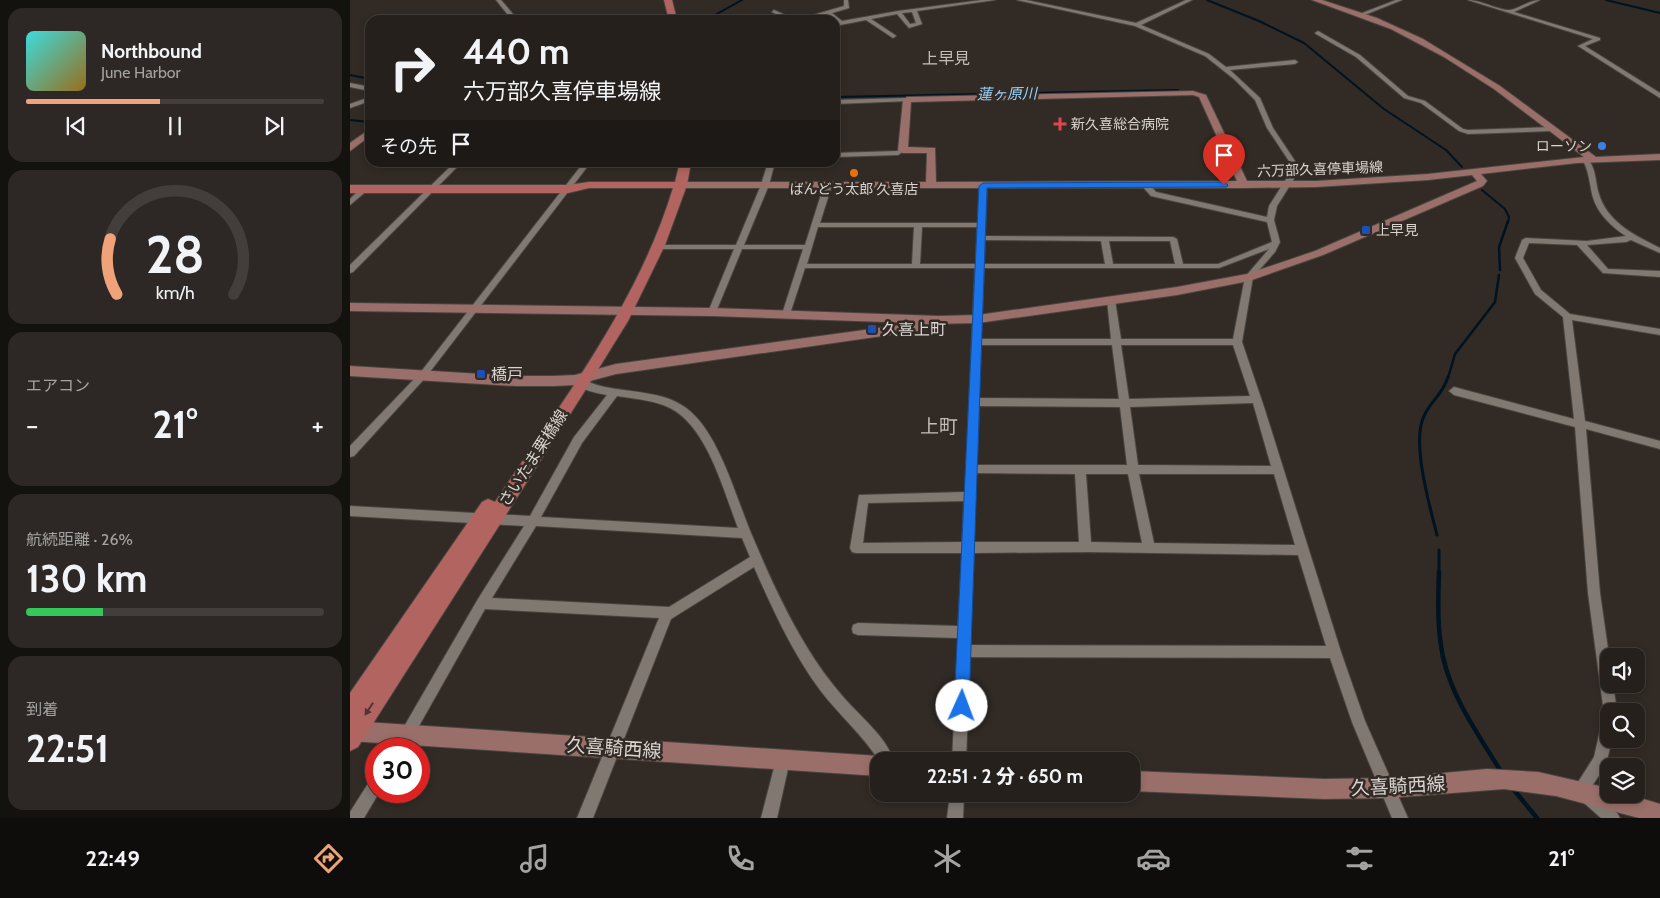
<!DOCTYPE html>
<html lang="ja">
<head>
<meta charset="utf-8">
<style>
	:root { --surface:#25201c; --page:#2d2825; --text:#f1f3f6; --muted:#a3a3a3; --line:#423e3b; --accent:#f0a378 }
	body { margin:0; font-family:Cabin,"Noto Sans JP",sans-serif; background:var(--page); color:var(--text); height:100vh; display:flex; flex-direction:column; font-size:19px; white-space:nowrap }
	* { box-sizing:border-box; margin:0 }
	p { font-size:16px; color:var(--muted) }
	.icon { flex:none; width:28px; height:28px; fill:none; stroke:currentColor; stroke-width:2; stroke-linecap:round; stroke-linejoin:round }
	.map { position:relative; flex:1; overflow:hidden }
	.panel { display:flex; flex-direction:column; gap:8px; padding:8px; background:#14120f; width:350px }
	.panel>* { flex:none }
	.guide { position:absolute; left:15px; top:15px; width:475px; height:152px; border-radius:15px; box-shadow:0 2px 8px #0003,0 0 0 1px var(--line); background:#25201c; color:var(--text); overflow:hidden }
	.buttons { position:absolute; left:1250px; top:648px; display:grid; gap:10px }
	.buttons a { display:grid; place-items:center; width:45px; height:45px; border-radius:10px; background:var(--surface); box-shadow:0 2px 8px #0003,0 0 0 1px var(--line); font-size:25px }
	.speed { position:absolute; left:15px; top:738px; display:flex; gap:10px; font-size:25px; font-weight:700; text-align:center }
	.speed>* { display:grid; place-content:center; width:65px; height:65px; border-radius:50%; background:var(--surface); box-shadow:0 2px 8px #0003,0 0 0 1px var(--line); line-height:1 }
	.speed .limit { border:8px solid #d22; background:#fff; color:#111 }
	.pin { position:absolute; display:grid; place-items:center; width:42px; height:42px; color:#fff; margin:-51px -21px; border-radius:50% 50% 50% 0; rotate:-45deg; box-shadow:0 0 5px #0007 }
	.pin .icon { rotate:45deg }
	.me { position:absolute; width:55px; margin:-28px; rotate:2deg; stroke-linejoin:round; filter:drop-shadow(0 0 4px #0008) }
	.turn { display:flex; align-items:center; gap:18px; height:105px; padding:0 15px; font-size:22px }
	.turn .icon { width:65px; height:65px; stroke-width:2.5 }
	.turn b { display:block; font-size:35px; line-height:42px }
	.then { display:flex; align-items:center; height:48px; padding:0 15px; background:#0003; gap:10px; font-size:19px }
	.big { font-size:38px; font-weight:800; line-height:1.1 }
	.panel .card { flex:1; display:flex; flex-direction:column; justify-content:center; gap:8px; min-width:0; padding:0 18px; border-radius:15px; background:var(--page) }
	.panel .dial { align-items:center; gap:0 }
	.dial svg { height:130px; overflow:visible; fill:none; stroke:var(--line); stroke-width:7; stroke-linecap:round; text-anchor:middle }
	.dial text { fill:var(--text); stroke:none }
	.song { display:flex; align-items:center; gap:15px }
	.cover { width:60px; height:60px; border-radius:8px; background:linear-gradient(135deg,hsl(180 70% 55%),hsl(40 70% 35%)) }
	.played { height:5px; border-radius:2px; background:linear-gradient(90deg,var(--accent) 45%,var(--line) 45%) }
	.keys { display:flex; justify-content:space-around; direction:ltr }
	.heat { display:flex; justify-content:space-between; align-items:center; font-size:28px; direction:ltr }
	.charge { height:8px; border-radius:4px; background:linear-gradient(90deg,#34c759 26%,var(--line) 0) }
	.trip { position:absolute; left:520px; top:752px; width:270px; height:50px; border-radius:15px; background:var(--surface); box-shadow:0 2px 8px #0003,0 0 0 1px var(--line); font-weight:800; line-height:50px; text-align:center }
	.menu { display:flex; height:80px; justify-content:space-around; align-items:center; background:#0f0d0b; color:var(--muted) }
	.menu .icon { width:35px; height:35px }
	.menu .current { color:var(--accent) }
	.menu b { font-size:22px; color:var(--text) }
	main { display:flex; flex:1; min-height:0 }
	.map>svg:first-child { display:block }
</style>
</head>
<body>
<main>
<section class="panel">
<div class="card">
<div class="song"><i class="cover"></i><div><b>Northbound</b><p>June Harbor</p></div></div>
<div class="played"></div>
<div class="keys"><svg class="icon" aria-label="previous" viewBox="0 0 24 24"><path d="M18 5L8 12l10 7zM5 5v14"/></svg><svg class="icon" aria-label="pause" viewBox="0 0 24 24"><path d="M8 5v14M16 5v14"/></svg><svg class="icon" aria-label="next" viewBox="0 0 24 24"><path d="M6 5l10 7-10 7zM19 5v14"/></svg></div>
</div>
<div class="card dial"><svg viewBox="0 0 100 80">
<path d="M14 69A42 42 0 1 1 86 69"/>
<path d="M14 69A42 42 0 0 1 10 35" stroke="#f0a378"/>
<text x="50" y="56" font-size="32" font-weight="700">28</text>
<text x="50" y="72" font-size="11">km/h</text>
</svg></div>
<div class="card"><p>エアコン</p>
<div class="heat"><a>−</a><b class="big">21°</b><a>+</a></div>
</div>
<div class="card"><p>航続距離 · 26%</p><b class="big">130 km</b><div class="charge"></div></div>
<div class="card"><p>到着</p><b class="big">22:51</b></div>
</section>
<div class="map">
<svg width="1310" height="818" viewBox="0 0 1310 818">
	<rect width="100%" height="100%" fill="#312a25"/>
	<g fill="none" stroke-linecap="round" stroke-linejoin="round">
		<g stroke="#001321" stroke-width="2">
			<polyline points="857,0 909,21 954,43 1034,109 1096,150 1112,167"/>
			<polyline points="1256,0 1310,13"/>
			<polyline points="356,20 392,0"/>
			<polyline points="0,75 20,79"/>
			<polyline points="485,97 828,90"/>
			<polyline points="0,120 20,122"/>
			<polyline points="1132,190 1155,209 1159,217 1158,223"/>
		</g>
		<g stroke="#001321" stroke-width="2.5">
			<polyline points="1150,270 1149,247 1158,221"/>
			<polyline points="1098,378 1105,354 1145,302 1149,275"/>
		</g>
		<g stroke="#001321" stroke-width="3">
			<path d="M1087 535C1080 507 1061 442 1074 416 1081 400 1092 396 1098 377"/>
			<polyline points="1089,573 1089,550"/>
		</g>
		<g stroke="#001321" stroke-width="4.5">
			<path d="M1089 572C1088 600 1087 629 1093 657 1102 698 1128 734 1150 770"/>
			<polyline points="1164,790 1187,818"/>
		</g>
		<defs>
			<g id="street">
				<polygon points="146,0 151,0 168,20 162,20"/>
				<path d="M494 0H498L499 8 482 13 492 21 548 11 632 0H645L567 11 572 24 559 28 547 14 521 19 545 35 546 36 543 38 516 20 485 26V22H487L477 15 455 20H446L494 6ZM562 12 566 23 560 24 552 13Z"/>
				<path d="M667 0H676L786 23 836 0H842L791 25 859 54 876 67 945 60 948 62 945 64 880 70 910 98 923 128 945 161 944 179 927 206 924 220 930 242 925 252 903 277 892 342 914 407 991 652 1015 721 1058 818H1042L1002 722 980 658 620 657 616 761H602L608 638 508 635 503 633 502 629 503 625 508 623 608 626 612 553H506L502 552 500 548 509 495 615 492 625 268H455L440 314 436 317 432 314 453 249H392L366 312 362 315 358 312 384 249H309L305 247 309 245H386L411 185 418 162H425L419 185 394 245H455L474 185 478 183 482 185 470 223H628L629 186 633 184 637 186 635 236 823 237 827 239 833 264H868L922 242 917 222 801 196 792 186 799 184 806 192 917 217 919 206 936 179 939 161 917 128 905 100 884 79 855 56 785 26ZM468 227H564L562 264H457ZM572 227H627L626 264H570ZM635 240 751 241 755 264H634ZM759 241H820L825 264H763ZM919 249 895 277 883 339H771L765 300 761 297 757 300 761 339H631L634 268H869ZM631 345H762L769 399 629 398ZM771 345H883L900 396 779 399ZM903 403 921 466 788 465 780 407ZM629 406 770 407 777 465H627ZM626 473 725 474 729 542H624ZM736 474H778L792 543 741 542ZM789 474H924L945 545 804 543ZM614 501 612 542 513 543 518 503ZM739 552 948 555 976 646 620 645 624 553Z"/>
				<polygon points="1046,0 1052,0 1012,16 1007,15"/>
				<path d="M1118 0C1130 0 1151 11 1160 10 1171 8 1179 0 1190 0L1164 12 1250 38V40L1235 46 1310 93V98L1228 46 1243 39Z"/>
				<polygon points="424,10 444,19 445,20 438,20 422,12"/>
				<polygon points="968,31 1010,55 1058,96 1075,101 1113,129 1118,130 1202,127 1205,129 1202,131 1118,134 1109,131 1071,103 1054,98 1006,57 966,34 965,33"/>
				<polygon points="0,83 20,87 20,91 0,87"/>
				<polygon points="20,97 20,101 0,108 0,104"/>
				<polygon points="557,98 560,100 559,101 485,104 485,100"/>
				<polygon points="551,149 556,150 548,155 485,157 485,153 547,151"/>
				<path d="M1235 157 1237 158C1246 168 1245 179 1248 191 1256 222 1284 235 1310 248V253L1281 240 1276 242 1237 245 1258 269 1310 271V277L1253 273 1227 245 1179 243 1173 258 1191 290 1220 314 1310 329V335L1222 320 1235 421 1310 441V449L1236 429 1250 593 1259 656V684H1263L1267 711H1259V739H1262L1256 765 1240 789 1267 813 1270 818H1251L1225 795 1223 790 1244 757 1254 713 1238 593 1225 427 1104 395 1099 391 1104 387 1224 419 1213 317 1185 294 1165 258 1172 240 1176 238 1237 241 1276 236C1259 225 1244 210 1241 189 1239 178 1238 169 1232 159Z"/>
				<polygon points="105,162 112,162 3,272 0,273 0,265"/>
				<polygon points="234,162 241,162 76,377 4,456 0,457 0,446 70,373"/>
				<polygon points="12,187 19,189 0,205 0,199"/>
				<path d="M227 378C237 381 245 385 255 387 284 393 318 391 341 412 370 438 386 497 401 533 417 571 434 609 455 644 467 664 480 682 495 699 512 718 536 737 544 761H529C513 735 488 714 470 690 442 652 423 610 404 567L321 619 243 818H227L309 618 135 609 56 749H41L128 599 174 526 0 516V506L180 516 224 437 257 395C246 393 230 390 222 381ZM267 396C285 399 304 400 320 408 357 426 374 492 388 528L191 517 232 443ZM186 526 392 538 400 557 319 607 142 598Z"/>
				<polygon points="433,753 438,755 440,760 427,818 411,818 426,760 428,755"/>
				<polygon points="26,777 26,791 30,791 14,818 0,818 0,812 21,779"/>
				<polygon points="600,794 614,794 613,818 597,818"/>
			</g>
			<g id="secondary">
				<path d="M962 0H972L1027 18 1073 39 1150 86 1246 157 1310 154V160L1227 163 1131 174 1137 181 1133 186 973 255 899 281 827 295 628 323 579 324 580 326 578 329 574 330 266 374 225 385 204 386H166L0 376V366L166 376H204L225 375 266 364 565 323 362 316 0 311V303L362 308 589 316 628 315 827 287 897 274 965 251 1127 181 1122 175 1078 180 966 187 894 188H331L326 185 331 182H576L577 153H553L548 150 553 100 557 97 843 91 856 95 897 181H966L1078 174 1234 157 1144 89 1094 57 1041 29ZM843 95 849 97 887 181 586 182 585 148 558 147 561 102Z"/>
				<polygon points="20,129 20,136 0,151 0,143"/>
				<polygon points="0,721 529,756 537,761 529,761 529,776 0,741"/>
				<polygon points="1137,769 1188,772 1258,788 1259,794 1277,794 1310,804 1310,818 1289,818 1206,796 1154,789 1038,798 974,799 781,791 781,771 974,779 1038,778"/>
			</g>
			<g id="primary">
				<polygon points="314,0 322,0 327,20 319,20"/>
				<path d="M330 162H341L337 185 315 245 278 321 231 397 8 747 0 751V693L132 502 138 499 145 502C211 403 288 304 323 188H239L218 193H0V185H218L239 182H325Z"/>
			</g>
		</defs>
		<use href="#street" stroke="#4b4540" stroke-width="2"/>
		<use href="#secondary" stroke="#4b4540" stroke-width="2"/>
		<use href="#primary" stroke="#4b4540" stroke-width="2"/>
		<use href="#street" fill="#817872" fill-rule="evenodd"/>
		<use href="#secondary" fill="#9a6f69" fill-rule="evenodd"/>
		<use href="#primary" fill="#b26560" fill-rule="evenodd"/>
	</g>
	<defs><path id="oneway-solid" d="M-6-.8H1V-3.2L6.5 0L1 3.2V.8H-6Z" transform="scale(1.25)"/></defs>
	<use fill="#4b3631" href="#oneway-solid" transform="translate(19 709) rotate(123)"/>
	<polygon fill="#1a73e8" stroke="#114b97" points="874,182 878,185 877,187 637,188 619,706 617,712 612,714 606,712 604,706 629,186 633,183"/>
	<path fill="#e0444e" stroke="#312a25" stroke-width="2" d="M707.5 116.5h5v5h5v5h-5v5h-5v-5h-5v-5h5z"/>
	<circle fill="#3f7fe0" stroke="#312a25" stroke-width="2" cx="1252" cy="146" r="5"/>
	<circle fill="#e8710a" stroke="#312a25" stroke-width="2" cx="504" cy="173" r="5"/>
	<g fill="#1a4fb4" stroke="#312a25" stroke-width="2">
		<rect x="1011" y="225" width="10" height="10" rx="2.5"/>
		<rect x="517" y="324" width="10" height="10" rx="2.5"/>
		<rect x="126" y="369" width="10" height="10" rx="2.5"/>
	</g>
	<g text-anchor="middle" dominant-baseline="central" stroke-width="5" stroke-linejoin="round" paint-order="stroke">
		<g font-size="14" fill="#d9d4d0" stroke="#312a25" text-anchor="start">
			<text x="721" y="124">新久喜総合病院</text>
			<text x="1242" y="146" text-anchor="end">ローソン</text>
			<text x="504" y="189" text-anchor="middle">ばんどう太郎 久喜店</text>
			<text x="1026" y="230">上早見</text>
		</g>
		<g font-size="14" fill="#d9d4d0" stroke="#312a25">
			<text transform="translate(970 169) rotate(-2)">六万部久喜停車場線</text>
		</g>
		<g font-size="15" font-style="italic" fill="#98d1f8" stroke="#312a25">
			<text transform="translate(657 94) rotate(-1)">蓮ヶ原川</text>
		</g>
		<g font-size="16" fill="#c6bcb5" stroke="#312a25">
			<text x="596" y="58">上早見</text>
		</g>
		<g font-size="16" fill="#d9d4d0" stroke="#312a25" text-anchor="start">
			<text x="532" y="329">久喜上町</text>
			<text x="141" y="374">橋戸</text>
		</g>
		<g font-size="16" fill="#d9d4d0" stroke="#312a25">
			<text transform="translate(183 458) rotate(-57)">さいたま栗橋線</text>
		</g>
		<g font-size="19" fill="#c6bcb5" stroke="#312a25">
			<text x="589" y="426">上町</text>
		</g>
		<g font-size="19" fill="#d9d4d0" stroke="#312a25">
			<text transform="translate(264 748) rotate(4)">久喜騎西線</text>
			<text transform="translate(1048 786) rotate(-3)">久喜騎西線</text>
		</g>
	</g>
</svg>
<div class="buttons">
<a><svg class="icon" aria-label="sound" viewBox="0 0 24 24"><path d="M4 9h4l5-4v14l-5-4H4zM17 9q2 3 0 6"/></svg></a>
<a><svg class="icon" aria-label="search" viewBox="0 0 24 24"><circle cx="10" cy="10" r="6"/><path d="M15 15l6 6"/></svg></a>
<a><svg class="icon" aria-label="layers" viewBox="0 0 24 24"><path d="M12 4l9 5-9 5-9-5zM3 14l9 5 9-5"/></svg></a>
</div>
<div class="speed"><div class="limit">30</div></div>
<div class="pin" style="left:874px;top:185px;background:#d93025"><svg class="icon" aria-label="arrive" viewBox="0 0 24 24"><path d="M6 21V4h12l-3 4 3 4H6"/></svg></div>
<svg class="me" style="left:612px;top:706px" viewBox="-20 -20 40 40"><circle r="19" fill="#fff"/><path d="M0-13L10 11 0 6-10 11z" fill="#1a73e8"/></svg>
<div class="trip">22:51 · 2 分 · 650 m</div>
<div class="guide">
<div class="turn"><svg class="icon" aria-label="right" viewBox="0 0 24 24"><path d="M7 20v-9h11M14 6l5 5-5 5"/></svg><div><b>440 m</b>六万部久喜停車場線</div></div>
<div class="then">その先<svg class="icon" aria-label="arrive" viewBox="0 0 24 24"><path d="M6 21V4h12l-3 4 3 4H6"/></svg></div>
</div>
</div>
</main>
<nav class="menu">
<b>22:49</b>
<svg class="icon current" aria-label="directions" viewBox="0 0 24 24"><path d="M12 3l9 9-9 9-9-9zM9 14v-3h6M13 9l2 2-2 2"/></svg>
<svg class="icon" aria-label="music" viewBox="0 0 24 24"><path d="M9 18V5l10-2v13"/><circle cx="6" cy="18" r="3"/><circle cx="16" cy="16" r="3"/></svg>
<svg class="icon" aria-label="phone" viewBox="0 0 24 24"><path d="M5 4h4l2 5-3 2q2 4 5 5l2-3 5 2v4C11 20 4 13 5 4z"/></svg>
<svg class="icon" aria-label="climate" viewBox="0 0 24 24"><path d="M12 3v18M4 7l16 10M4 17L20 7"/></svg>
<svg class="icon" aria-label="car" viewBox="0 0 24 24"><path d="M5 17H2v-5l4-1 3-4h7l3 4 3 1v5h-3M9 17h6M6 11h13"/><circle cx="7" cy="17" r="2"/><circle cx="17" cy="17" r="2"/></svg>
<svg class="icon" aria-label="filters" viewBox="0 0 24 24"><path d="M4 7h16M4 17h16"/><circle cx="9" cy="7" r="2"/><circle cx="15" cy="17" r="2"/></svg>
<b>21°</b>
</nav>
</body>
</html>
